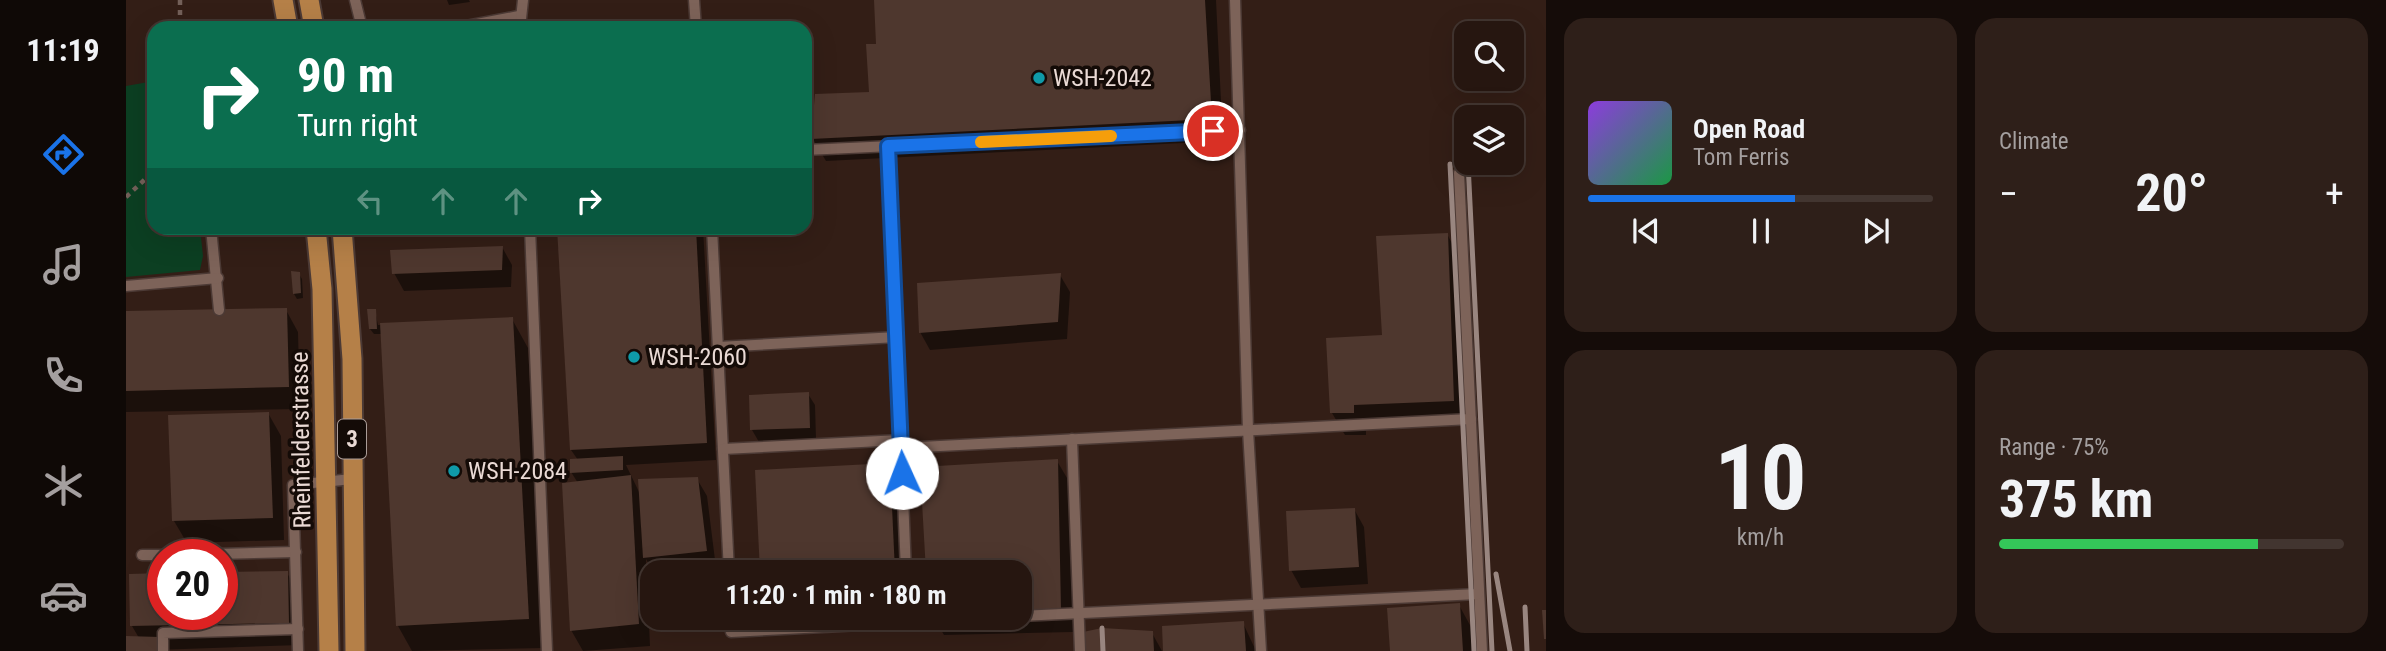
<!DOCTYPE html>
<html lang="en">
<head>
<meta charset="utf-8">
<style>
	:root { --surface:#261610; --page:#2e1f19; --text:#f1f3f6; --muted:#a49f9f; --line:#423530; --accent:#1a73e8 }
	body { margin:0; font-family:"Roboto Condensed",sans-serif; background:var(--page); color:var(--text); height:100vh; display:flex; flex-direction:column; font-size:26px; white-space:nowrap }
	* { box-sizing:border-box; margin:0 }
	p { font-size:23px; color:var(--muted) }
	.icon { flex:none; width:38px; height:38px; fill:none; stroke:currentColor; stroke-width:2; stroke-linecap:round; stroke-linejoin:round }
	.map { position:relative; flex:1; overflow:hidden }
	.drawer { display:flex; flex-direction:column; gap:18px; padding:18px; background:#150c09; width:840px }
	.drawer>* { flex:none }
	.top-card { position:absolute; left:21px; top:21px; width:665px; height:214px; border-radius:21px; box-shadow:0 7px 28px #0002,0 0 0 2px var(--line); background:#0b6e4f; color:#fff; overflow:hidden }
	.buttons { position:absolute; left:1328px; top:21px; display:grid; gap:14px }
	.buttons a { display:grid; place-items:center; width:70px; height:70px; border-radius:14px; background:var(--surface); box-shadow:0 7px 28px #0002,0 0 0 2px var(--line); font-size:35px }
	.speed { position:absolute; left:21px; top:539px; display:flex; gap:14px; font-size:35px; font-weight:700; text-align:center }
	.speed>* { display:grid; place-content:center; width:91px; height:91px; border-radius:50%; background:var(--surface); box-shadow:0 7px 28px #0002,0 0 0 2px var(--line); line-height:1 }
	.speed .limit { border:10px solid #d22; background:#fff; color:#111 }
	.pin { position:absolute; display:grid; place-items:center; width:60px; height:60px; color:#fff; margin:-30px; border:4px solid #fff; border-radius:50%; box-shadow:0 2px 7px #0007 }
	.me { position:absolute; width:77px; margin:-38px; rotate:358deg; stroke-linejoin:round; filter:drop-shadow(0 0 5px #0008) }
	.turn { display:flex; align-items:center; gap:24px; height:147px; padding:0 35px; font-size:32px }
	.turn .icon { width:91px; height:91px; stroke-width:2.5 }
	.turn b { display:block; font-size:49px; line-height:60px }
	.lanes { display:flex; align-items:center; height:66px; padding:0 35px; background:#0003; justify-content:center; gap:35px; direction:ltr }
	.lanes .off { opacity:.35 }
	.big { font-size:52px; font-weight:700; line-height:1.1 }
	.drawer .card { flex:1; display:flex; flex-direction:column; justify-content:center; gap:10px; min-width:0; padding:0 24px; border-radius:21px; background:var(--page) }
	.drawer .dial { align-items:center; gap:0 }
	.dial b { font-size:91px; line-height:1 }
	.song { display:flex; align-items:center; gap:21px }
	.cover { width:84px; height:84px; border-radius:10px; background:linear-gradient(135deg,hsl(270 70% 55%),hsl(140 70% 35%)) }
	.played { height:7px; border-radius:4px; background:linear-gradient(90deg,var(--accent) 60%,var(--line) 60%) }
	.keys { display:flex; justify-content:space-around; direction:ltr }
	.heat { display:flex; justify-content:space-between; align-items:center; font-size:38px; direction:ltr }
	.charge { height:10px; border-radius:5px; background:linear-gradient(90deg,#34c759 75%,var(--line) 0) }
	.drawer .tiles { flex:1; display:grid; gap:18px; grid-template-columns:repeat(2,1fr) }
	.trip { position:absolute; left:514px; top:560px; width:392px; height:70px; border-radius:21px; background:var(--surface); box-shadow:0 7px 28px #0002,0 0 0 2px var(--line); font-weight:700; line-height:70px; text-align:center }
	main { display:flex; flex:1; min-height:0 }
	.tab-bar { display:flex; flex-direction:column; width:126px; justify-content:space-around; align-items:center; background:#0f0906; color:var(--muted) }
	.tab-bar .icon { width:49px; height:49px }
	.tab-bar .active { color:var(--accent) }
	.tab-bar b { font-size:32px; color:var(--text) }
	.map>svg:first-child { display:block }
</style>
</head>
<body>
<main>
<nav class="tab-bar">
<b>11:19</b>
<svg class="icon active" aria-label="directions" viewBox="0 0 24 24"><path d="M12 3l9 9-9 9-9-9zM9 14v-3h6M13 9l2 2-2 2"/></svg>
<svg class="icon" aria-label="music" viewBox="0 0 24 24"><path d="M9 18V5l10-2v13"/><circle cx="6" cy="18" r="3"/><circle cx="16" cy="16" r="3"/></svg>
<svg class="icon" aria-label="phone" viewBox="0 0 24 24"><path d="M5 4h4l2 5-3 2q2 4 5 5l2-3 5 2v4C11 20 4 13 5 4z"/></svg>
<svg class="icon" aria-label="climate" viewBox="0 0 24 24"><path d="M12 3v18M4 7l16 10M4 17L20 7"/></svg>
<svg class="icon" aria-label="car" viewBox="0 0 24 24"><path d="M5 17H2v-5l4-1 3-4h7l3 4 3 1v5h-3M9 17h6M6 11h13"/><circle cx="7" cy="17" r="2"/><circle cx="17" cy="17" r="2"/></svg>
</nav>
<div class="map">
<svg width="1420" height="651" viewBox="0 0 1420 651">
	<rect width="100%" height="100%" fill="#331e16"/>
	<polygon fill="#0c3f22" points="28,81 28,228 74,228 77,256 74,270 0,277 0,86"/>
	<g fill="#0007">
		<polygon points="321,0 343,0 344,2 323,5"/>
		<polygon points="750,0 1090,0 1097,141 700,161 687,139 691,96 745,93 752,45"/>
		<polygon points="280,228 336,228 282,230"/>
		<polygon points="432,228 577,228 590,460 500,465 515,496 571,479 581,496 590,568 527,572 520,559 524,646 457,651 445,630 452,483 445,472 452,460 445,450"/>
		<polygon points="1321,234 1333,256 1340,423 1240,426 1240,435 1219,435 1206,413 1258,336"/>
		<polygon points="376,247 386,265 385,287 278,291 268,273"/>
		<polygon points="167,273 173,274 176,279 177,298 171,299 168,294"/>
		<polygon points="934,275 944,292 941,339 804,350 794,332"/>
		<polygon points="160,310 172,332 174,409 0,412 0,313"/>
		<polygon points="249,311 252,325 386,319 402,348 419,648 286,651 272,626 256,334 248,334 244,329"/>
		<polygon points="682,394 689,405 690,439 633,442 626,430"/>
		<polygon points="142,413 155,436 158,540 61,543 48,521"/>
		<polygon points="931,461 944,483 947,632 818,635 808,618 894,618 894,572 802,572 795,468"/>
		<polygon points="763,465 776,487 780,572 636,572 631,471"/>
		<polygon points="1228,509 1238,527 1242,584 1175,588 1165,570"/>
		<polygon points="161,573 174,595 175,645 0,651 0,638 13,638 6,626 37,614 96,614"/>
		<polygon points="1333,605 1345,627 1347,651 1266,651"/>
		<polygon points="642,618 782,618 651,633"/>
		<polygon points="1117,623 1130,651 1039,651"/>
		<polygon points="976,630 1026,633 1036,651 960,651"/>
	</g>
	<g fill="#4e372e">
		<polygon points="748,0 1079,0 1086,119 685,139 689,94 743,92 740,44 750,44"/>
		<polygon points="431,228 570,228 581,443 444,450"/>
		<polygon points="1322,233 1328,401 1228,405 1228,413 1204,413 1200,338 1256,335 1250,236"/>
		<polygon points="377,246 376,270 266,274 264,250"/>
		<polygon points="165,271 174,272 175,293 167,294"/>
		<polygon points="935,273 932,322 793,333 791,283"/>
		<polygon points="161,308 163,387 0,391 0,311"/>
		<polygon points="241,309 250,309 251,329 243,329"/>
		<polygon points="387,317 403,619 270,626 254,323"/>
		<polygon points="683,392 684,428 624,430 623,395"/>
		<polygon points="143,412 147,518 46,521 42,415"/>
		<polygon points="497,456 497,470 444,473 444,459"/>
		<polygon points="932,459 935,610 894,611 894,572 800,572 794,467"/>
		<polygon points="764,463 769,572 634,572 629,470"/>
		<polygon points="505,475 513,624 444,631 436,483"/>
		<polygon points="572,477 581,551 517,558 512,479"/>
		<polygon points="1229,508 1233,567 1163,571 1160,511"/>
		<polygon points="162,571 163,623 4,626 3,574 37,573 37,614 96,614 96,572"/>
		<polygon points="1334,603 1337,651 1264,651 1261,608"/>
		<polygon points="1416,610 1420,610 1420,639 1418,639"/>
		<polygon points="1118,621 1120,651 1037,651 1036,626"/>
		<polygon points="976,628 1027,631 1028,651 979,651 977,632 977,651 958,651 957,632"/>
		<polygon points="0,636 34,637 34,651 0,651"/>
	</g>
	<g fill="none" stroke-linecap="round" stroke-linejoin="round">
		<defs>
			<g id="service">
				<polyline points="229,0 236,28"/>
				<polyline points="568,0 570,28"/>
				<polyline points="1109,0 1122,430 1135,651"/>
				<polyline points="330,28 393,16"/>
				<polyline points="394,28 397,0"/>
				<polyline points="763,146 780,572"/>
				<polyline points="679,150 1114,130"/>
				<polyline points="1333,173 1356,651"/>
				<polyline points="85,228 93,310"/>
				<polyline points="404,228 421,651"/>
				<polyline points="586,228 603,572"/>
				<polyline points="0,286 92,278"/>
				<polyline points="592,347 771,337"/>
				<polyline points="946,439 954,651"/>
				<polyline points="775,448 1345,419"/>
				<polyline points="597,449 775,440"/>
				<polyline points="16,555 37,555"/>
				<polyline points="53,555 170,552"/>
				<polyline points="894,616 1352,594"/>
				<polyline points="605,618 605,632 866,618"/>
				<polyline points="37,651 37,633 172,629"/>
				<polyline points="172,651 167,485 226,479"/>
			</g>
			<g id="primary">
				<polyline points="157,0 162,28"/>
				<polyline points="183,0 188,28"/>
				<polyline points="190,228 196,289 203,651"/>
				<polyline points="216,228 226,359 229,651"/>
			</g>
		</defs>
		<use href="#service" stroke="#4c3a35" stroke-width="13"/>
		<use href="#primary" stroke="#4c3a35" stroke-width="23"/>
		<g stroke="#736059" stroke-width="4.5" stroke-dasharray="5 5" stroke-linecap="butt">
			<polyline points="54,0 54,28"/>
			<polyline points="0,197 28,171"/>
		</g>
		<use href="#service" stroke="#7d6359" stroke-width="10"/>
		<use href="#primary" stroke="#b58048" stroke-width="19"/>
		<g stroke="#998680" stroke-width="5">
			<polyline points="1342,163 1366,651"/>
			<polyline points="1324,164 1348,651"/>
			<polyline points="1370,574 1384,651"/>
			<polyline points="1399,607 1401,651"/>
			<polyline points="976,628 977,651"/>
		</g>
	</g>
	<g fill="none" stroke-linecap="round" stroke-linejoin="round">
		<defs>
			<polyline id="route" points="776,473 762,146 1087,131"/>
		</defs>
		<use href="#route" stroke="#114b97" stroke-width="18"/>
		<use href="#route" stroke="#1a73e8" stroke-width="12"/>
		<polyline stroke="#f59e0b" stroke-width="12" points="855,142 985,136"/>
	</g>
	<g fill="#0f9aa8" stroke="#140b07" stroke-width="2.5">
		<circle cx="913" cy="78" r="7"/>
		<circle cx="508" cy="357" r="7"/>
		<circle cx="328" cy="471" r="7"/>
	</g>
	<g text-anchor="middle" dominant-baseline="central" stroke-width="7" stroke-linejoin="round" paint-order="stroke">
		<rect fill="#140b07" stroke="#aa9c97" stroke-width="2" x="212" y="419.5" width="28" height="39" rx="5"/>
		<g font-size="23" font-weight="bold" fill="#eadad5">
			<text x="226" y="439">3</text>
		</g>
		<g font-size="24" fill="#eadad5" stroke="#140b07" text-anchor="start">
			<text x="927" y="78">WSH-2042</text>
			<text x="522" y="357">WSH-2060</text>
			<text x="342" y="471">WSH-2084</text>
		</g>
		<g font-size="24" fill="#eadad5" stroke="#140b07">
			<text transform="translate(175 440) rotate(-91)">Rheinfelderstrasse</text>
		</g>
	</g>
</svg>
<div class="buttons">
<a><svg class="icon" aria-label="search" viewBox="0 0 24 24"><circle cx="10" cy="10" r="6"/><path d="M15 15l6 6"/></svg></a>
<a><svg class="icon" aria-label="layers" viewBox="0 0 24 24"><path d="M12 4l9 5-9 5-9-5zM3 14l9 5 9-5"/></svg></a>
</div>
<div class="speed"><div class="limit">20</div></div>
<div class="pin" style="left:1087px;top:131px;background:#d93025"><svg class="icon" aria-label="arrive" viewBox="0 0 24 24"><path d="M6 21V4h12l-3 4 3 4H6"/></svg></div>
<svg class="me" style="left:776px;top:473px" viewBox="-20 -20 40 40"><circle r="19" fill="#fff"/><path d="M0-13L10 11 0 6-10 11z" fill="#1a73e8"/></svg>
<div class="trip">11:20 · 1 min · 180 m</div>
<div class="top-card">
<div class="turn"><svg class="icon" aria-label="right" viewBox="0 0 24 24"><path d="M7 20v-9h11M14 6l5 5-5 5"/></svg><div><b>90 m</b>Turn right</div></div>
<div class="lanes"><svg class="icon off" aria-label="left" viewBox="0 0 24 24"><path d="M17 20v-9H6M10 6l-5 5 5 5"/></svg><svg class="icon off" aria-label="ahead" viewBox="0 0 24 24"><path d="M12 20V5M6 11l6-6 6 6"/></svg><svg class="icon off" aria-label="ahead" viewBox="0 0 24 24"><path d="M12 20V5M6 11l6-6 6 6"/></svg><svg class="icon" aria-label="right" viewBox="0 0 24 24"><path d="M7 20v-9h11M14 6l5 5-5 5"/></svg></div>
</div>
</div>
<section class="drawer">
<div class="tiles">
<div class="card">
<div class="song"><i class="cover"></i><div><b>Open Road</b><p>Tom Ferris</p></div></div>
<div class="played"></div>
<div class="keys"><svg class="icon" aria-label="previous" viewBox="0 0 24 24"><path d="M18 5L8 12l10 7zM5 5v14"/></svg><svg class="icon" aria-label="pause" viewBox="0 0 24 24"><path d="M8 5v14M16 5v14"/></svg><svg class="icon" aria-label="next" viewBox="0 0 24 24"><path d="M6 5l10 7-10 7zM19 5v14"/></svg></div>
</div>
<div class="card"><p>Climate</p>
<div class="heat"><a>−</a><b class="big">20°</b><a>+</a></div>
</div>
<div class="card dial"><b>10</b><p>km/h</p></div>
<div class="card"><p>Range · 75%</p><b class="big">375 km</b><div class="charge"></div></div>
</div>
</section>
</main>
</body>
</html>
